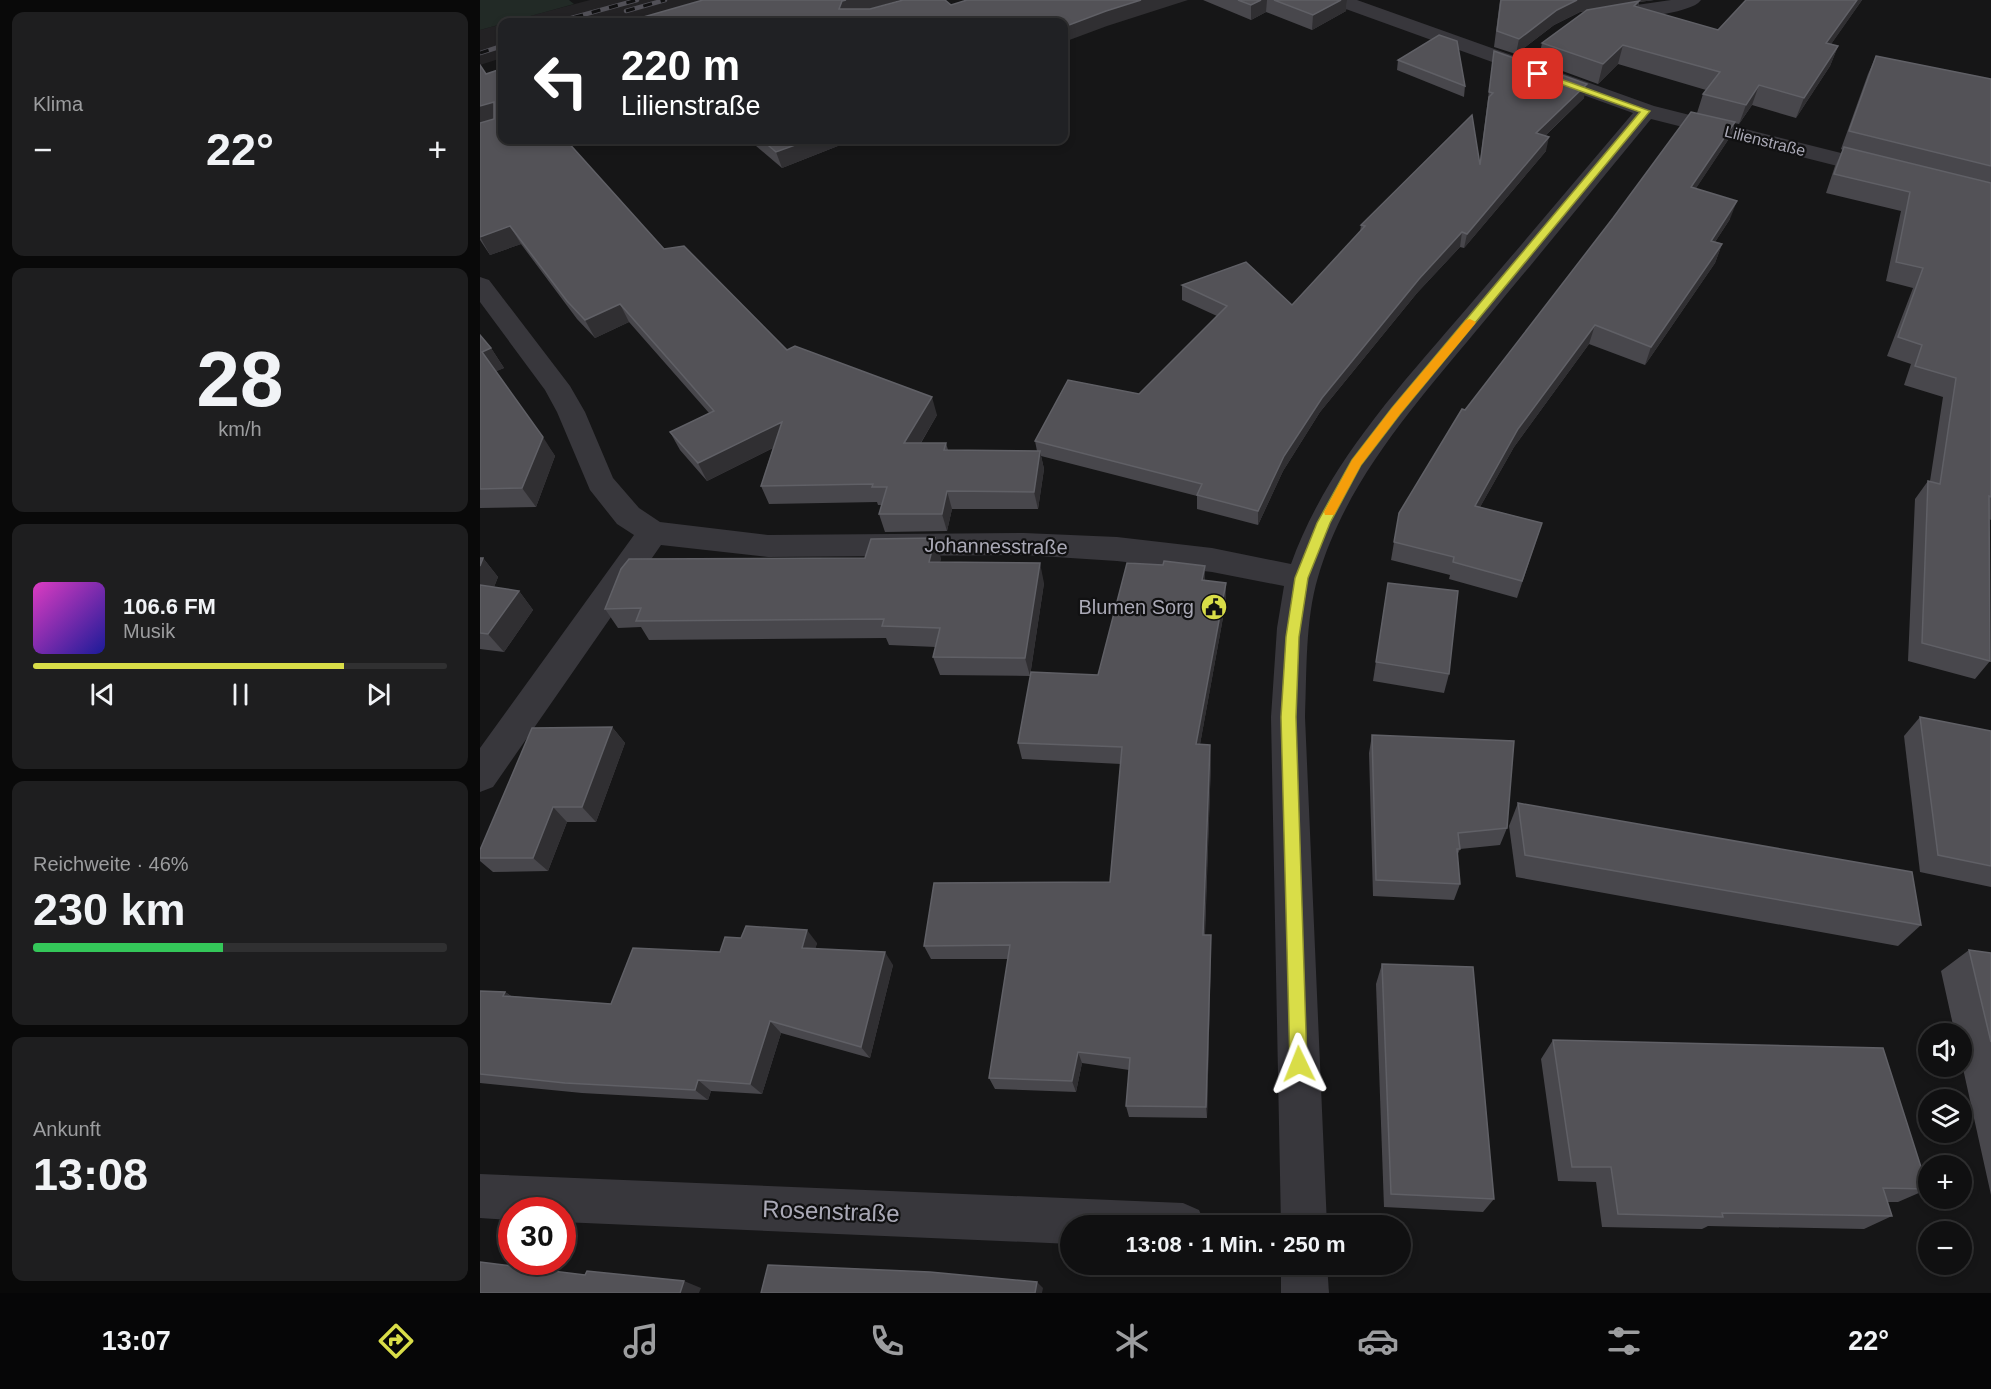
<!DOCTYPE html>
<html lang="de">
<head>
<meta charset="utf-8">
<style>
	:root { --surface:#101011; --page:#1e1e1f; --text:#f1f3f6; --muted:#9c9d9f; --line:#303031; --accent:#d9dd48 }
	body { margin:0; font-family:Arial,sans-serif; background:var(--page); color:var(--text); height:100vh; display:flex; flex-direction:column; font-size:22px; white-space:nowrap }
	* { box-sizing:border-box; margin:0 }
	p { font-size:20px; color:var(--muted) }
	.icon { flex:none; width:33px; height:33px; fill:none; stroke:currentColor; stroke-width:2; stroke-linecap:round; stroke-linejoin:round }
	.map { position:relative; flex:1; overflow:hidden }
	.sheet { display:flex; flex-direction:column; gap:12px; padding:12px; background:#090909; width:480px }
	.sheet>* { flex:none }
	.top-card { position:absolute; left:18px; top:18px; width:570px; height:126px; border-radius:12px; box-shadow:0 3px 9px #0003,0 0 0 2px var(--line); background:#202124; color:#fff; overflow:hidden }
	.controls { position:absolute; left:1438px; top:1023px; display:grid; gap:12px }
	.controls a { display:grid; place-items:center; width:54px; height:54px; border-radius:50%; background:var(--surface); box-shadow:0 3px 9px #0003,0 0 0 2px var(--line); font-size:30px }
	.speed { position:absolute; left:18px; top:1197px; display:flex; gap:12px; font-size:30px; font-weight:700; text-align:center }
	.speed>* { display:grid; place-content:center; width:78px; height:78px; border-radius:50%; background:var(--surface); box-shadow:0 3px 9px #0003,0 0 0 2px var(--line); line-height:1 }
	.speed .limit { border:9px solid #d22; background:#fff; color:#111 }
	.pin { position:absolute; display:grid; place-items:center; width:51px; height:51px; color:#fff; margin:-26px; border-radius:12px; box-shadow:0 3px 9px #0006 }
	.me { position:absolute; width:66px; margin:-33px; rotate:358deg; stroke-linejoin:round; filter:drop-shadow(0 0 4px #0008) }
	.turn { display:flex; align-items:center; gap:21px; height:126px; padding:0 24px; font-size:27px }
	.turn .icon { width:78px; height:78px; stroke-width:2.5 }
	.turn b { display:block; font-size:42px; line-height:51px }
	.big { font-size:45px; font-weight:700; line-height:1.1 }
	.sheet .card { flex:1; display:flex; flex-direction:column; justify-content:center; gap:9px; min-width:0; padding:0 21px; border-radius:12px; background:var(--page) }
	.sheet .dial { align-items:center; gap:0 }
	.dial b { font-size:78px; line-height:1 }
	.song { display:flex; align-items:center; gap:18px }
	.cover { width:72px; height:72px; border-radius:9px; background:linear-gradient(135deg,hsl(310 70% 55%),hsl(240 70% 35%)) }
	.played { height:6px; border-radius:3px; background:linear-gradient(90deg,var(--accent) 75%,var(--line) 75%) }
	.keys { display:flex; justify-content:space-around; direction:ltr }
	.heat { display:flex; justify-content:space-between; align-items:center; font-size:33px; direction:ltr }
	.charge { height:9px; border-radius:4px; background:linear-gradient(90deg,#34c759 46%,var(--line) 0) }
	.trip { position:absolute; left:580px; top:1215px; width:351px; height:60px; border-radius:30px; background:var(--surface); box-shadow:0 3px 9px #0003,0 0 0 2px var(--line); font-weight:700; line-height:60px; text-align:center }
	.dock { display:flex; height:96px; justify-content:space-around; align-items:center; background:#060607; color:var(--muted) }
	.dock .icon { width:42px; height:42px }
	.dock .active { color:var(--accent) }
	.dock b { font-size:27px; color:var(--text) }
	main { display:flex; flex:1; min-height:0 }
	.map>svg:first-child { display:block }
</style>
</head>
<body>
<main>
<section class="sheet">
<div class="card"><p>Klima</p>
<div class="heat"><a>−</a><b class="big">22°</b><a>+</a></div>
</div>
<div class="card dial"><b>28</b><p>km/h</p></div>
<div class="card">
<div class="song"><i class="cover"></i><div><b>106.6 FM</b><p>Musik</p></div></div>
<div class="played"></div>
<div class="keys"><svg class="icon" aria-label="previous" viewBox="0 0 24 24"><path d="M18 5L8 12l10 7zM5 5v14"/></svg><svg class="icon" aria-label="pause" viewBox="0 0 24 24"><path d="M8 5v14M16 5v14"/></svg><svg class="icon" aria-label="next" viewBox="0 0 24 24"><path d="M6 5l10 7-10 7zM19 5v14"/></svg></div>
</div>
<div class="card"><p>Reichweite · 46%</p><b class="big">230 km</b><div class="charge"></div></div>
<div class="card"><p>Ankunft</p><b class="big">13:08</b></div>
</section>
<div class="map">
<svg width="1511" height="1293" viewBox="0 0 1511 1293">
	<rect width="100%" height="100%" fill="#161617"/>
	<g fill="#232224">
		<polygon points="110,0 224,0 146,22 27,22"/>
		<polygon points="22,24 22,58 0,65 0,30"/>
	</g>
	<polygon fill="#222a26" points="0,0 89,0 94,4 0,30"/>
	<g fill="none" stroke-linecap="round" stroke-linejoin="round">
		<g fill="#38373c" fill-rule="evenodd">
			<path d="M850 0H877L1174 106 1409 165 1412 170 1409 175 1401 177 1171 119C1116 186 1061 253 1006 319 941 398 867 477 838 577 825 621 827 671 825 717L847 1226H801L791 717 797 628 804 586 732 572 637 561 544 555 288 557 181 545 13 787 0 792V748L154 535 137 524 110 490 77 412 65 390 0 302V277L9 280 90 386 105 412 133 478 159 508 180 522 288 535 544 533 637 537 732 548 811 564C847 464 920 386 988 307 1043 243 1098 178 1153 113L852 4Z"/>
			<path d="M1191 0H1221C1211 15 1142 19 1122 22L1115 20 1112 16 1115 12 1122 10Z"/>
			<polygon points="0,1174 703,1203 719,1210 726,1226 591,1226 591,1244 82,1222 82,1210 32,1210 32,1220 0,1218"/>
			<polygon points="801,1264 847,1264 849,1293 801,1293"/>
		</g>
		<defs>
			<g id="rail">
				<polyline points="146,11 185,0"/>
				<polyline points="77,22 157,0"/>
				<polyline points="0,53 22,46"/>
			</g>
		</defs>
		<use href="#rail" stroke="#515057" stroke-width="4.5"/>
		<use href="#rail" stroke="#111112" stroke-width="3" stroke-dasharray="9" stroke-linecap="butt"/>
	</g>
	<g fill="#48474c" fill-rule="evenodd">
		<polygon points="723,0 867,0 866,11 832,30 786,12 771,20"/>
		<path d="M1020 0H1174L1159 2 1158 7 1238 30 1266 0H1382L1351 44 1358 46 1350 66 1316 118 1272 105 1259 124 1254 123 1248 140 1216 188 1250 219 1235 242 1242 244 1235 263 1165 365 1109 344 1034 447 1000 507 1062 523 1037 598 969 579 970 575 911 560 919 513 985 410 1217 113 1223 94 1226 90 1138 64 1118 84 1058 62 1062 43 1106 11 1100 12 1074 25 1036 54 1014 47ZM1151 3 1120 8 1134 5Z"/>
		<polygon points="1014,51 1104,98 1065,136 1066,151 984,248 980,247 937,293 840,412 803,471 778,525 717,509 717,496 561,456 564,469 558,509 472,509 467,531 405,532 399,514 402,505 398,505 397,502 289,504 281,486 293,448 227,481 200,450 190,432 229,413 149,322 115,338 97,319 41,244 10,255 0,240 0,65 22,140 184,249 307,350 457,415 441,443 466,443 468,450 557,451 555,441 659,394 737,316 702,300 702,285 812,305 880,232 881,225 1000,162"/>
		<polygon points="1396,56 1511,79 1511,520 1509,519 1510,661 1495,679 1428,661 1435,499 1448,481 1450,481 1463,397 1424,385 1431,364 1407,356 1433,288 1406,281 1421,211 1346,193 1355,166 1363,150 1361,149 1388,74"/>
		<polygon points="918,60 985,86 984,97 917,70"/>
		<polygon points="269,140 373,140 302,168"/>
		<polygon points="0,335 11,348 24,368 16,371 75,456 56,507 0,508"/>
		<polygon points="0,558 3,558 18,577 14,587 39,591 53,610 24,652 0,649"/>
		<polygon points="461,558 460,562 564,583 550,676 460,675 453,657 456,647 409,645 406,638 169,640 161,627 138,628 125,609"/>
		<polygon points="725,580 746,601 720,744 731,761 725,935 731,949 727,1118 649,1117 646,1106 649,1070 602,1063 596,1092 515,1089 509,1078 528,959 451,959 444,946 630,882 641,764 542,759 538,743 618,675"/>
		<polygon points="908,583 969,674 964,693 893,681"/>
		<polygon points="1440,717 1511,731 1511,887 1440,872 1424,736"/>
		<polygon points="132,727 145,743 116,822 87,822 68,871 13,872 0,861 0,850"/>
		<polygon points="892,735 1027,828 1020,845 980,849 977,856 980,884 974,900 893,896 889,753"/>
		<polygon points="1038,803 1441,925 1418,946 1036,877 1029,826"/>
		<polygon points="337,943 335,949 413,965 390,1058 301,1033 282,1094 231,1091 228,1100 102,1093 0,1083 0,991 25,992 31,996 131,1004 240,952"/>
		<polygon points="1489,950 1511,953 1511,1195 1482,1064 1482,1034 1475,1034 1461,971"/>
		<polygon points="902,964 1014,1199 1003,1212 904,1207 896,984"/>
		<polygon points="1073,1040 1448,1189 1418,1202 1407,1202 1412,1216 1384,1229 1228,1226 1222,1229 1122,1227 1116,1182 1078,1181 1061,1059"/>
	</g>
	<g fill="#302f32">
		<polygon points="366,0 420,0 366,16 359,9 362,1"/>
		<polygon points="661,0 708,0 627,26 584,42 584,27 626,11"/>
		<polygon points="781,0 787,0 786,12 771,20 771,5"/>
		<polygon points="861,0 867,0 866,11 832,30 833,15"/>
		<polygon points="1097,0 1174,0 1159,2 1154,21 1154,6 1159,2 1134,5 1100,12 1074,25 1036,54 1039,39 1077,10"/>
		<polygon points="1377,0 1382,0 1338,63 1346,43"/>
		<polygon points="1143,45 1138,64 1118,84 1123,64"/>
		<polygon points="1358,46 1350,66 1316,118 1324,98"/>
		<polygon points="1107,84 1104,98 1053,147 1056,133"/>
		<polygon points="1279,85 1272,105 1259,124 1266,105"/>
		<polygon points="14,102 22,118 0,126 0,106"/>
		<polygon points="1255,122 1248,140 1205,205 1211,187"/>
		<polygon points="1069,137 1066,151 984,248 987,234"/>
		<polygon points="329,140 373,140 302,168 296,152"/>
		<polygon points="1257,201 1250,219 1224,259 1231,241"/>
		<polygon points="30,226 41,244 10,255 0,237"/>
		<polygon points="982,232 980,247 937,293 840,412 803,471 778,525 778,511 804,456 842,398 939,279"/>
		<polygon points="1242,244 1235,263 1165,365 1171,347"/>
		<polygon points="140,304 149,322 115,338 105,320"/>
		<polygon points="1115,325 1109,344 1034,447 991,523 995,506 1038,429"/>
		<polygon points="11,348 24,368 15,372 2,352"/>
		<polygon points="452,397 457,415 430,461 424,443"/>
		<polygon points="302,422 309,440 227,481 218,463"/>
		<polygon points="63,437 75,456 56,507 42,488"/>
		<polygon points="560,451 564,469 558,509 554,492"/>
		<polygon points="467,491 472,509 467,531 462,514"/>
		<polygon points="455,538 461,558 456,581 449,562"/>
		<polygon points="3,558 18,577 8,602 0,592 0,566"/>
		<polygon points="560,563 564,583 550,676 545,658"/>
		<polygon points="725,566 725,584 722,580"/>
		<polygon points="746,583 746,601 717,761 716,744"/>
		<polygon points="39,591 53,610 24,652 8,634"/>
		<polygon points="132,727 145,743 116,822 102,807"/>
		<polygon points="730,745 731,761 724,949 723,935"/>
		<polygon points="73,807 87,822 68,871 53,858"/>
		<polygon points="327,930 337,943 332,961 322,948"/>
		<polygon points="731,935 731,949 727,1118 726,1107"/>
		<polygon points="405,952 413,965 390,1058 381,1047"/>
		<polygon points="25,992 42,1004 23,996"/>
		<polygon points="290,1021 301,1033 282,1094 270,1084"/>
		<polygon points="598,1052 602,1063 596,1092 592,1081"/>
		<polygon points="218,1080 231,1091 228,1100 215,1090"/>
		<polygon points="204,1281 221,1288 219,1293 200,1293"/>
		<polygon points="557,1282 563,1288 562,1293 555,1293"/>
	</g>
	<g fill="#535257" stroke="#606066" stroke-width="1.5">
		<polygon points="223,0 366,0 362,1 359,9 390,9 423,0 465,0 471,5 487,0 661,0 626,11 584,27 584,22 146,22"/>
		<polygon points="758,0 781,0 771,5"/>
		<polygon points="794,0 861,0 833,15"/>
		<polygon points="1021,0 1097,0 1077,10 1039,39 1017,31"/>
		<polygon points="1266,0 1377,0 1346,43 1358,46 1324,98 1279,85 1266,105 1223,94 1240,72 1143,45 1123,64 1062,43 1107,10 1159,1 1154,6 1238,30"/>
		<polygon points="959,35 977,41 985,86 918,60"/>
		<polygon points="1014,51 1107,84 1056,133 1069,137 987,234 982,232 939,279 842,398 804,456 778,511 717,495 722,484 555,441 588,380 659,394 747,306 702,285 766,262 812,305 885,226 881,225 992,115 1000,165 1009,97 1013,93 1009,92"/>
		<polygon points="1396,56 1511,79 1511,166 1369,131"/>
		<polygon points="0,65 6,74 18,70 22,77 22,140 86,140 184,249 204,246 307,350 315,346 452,397 424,443 466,443 464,450 560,451 554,492 467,491 462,514 399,514 407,487 392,487 393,484 281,486 302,422 218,463 190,432 234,411 140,304 105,320 87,301 30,226 0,237 0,123 14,119 14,102 0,106"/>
		<polygon points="1211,112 1255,122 1211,187 1257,201 1231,241 1242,244 1171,347 1115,325 1038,429 995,506 1062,523 1042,581 973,562 974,557 914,542 919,513 982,409 985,410 1133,218"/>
		<polygon points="282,140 329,140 296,152"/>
		<polygon points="1364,147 1511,183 1511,497 1509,496 1510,661 1442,643 1448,481 1460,484 1476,378 1435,366 1442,345 1418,337 1443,268 1416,262 1430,192 1354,174"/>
		<polygon points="0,335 11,348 2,352 63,437 42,488 0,489"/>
		<polygon points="455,538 449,562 560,563 545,658 453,657 460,628 402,626 404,619 156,621 161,608 125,609 141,569 149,559 385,558 391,539"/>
		<polygon points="0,558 3,558 0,566"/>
		<polygon points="684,561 725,566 722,580 746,583 716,744 730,745 723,935 731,935 726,1107 646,1106 650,1058 598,1052 592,1081 509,1078 530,945 444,946 454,883 630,882 642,747 538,743 551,672 618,675 647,563 683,565"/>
		<polygon points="908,583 978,591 969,674 896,662"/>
		<polygon points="0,585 39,591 8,634 0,633"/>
		<polygon points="1440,717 1511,731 1511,866 1458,855"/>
		<polygon points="132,727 102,807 73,807 53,858 0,858 0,850 52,728"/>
		<polygon points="892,735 1034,741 1027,828 978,833 980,849 977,849 980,884 896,880"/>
		<polygon points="1038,803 1432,872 1441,925 1045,855"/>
		<polygon points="266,926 327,930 322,948 405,952 381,1047 290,1021 270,1084 218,1080 215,1090 85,1083 0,1074 0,991 25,992 23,996 131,1004 153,948 240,952 245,937 261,938"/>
		<polygon points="1489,950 1511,953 1511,1042"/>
		<polygon points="902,964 993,967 1014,1199 911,1194"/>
		<polygon points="1073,1040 1403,1048 1448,1189 1403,1188 1412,1216 1242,1213 1243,1217 1138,1214 1131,1167 1092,1167"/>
		<polygon points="0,1262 105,1275 107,1271 204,1281 200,1293 0,1293"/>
		<polygon points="288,1265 450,1272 557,1282 555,1293 281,1293"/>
	</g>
	<polygon fill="#d9dd48" stroke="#8d902f" stroke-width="1.5" points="1055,72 1061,72 1170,111 920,414 881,465 850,523 828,578 819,637 816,717 827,1064 825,1070 819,1072 813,1070 810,1064 801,717 806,637 815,578 837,523 872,460 912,408 1160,112 1055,75"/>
	<polygon fill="#f59e0b" points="990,319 996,322 994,325 920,414 881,465 854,515 845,515 844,512 872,460 912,408 986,320"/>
	<defs>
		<symbol id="civic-disc" viewBox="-11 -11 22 22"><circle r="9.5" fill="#d9dd48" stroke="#111112"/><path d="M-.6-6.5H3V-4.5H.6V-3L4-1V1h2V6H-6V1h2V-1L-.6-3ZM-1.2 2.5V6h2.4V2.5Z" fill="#111"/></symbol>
	</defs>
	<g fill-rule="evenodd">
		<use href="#civic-disc" x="719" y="592" width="30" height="30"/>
	</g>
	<g text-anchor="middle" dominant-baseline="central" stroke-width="4.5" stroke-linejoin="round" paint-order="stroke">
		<g font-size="16" fill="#aaa9b6" stroke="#111112">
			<text transform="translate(1285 141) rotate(14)">Lilienstraße</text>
		</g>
		<g font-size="20" fill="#aaa9b6" stroke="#111112">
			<text transform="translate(516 546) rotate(1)">Johannesstraße</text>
		</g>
		<g font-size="20" fill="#aaa9b6" stroke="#111112" text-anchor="end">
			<text x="714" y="607">Blumen Sorg</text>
		</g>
		<g font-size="24" fill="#aaa9b6" stroke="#111112">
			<text transform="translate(351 1211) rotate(2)">Rosenstraße</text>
		</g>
	</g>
</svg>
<div class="controls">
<a><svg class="icon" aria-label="sound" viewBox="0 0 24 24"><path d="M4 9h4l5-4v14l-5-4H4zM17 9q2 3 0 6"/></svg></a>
<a><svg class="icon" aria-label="layers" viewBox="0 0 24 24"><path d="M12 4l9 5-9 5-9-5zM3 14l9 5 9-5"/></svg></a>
<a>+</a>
<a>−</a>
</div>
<div class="speed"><div class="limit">30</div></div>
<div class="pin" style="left:1058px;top:74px;background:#d93025"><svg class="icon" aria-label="arrive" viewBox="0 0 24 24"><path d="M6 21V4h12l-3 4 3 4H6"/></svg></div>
<svg class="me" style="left:819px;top:1064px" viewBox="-20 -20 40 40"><path d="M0-17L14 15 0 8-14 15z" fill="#d9dd48" stroke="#fff" stroke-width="4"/></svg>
<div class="trip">13:08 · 1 Min. · 250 m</div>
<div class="top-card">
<div class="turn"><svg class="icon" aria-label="left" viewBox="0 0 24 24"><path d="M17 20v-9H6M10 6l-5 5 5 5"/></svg><div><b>220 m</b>Lilienstraße</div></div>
</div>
</div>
</main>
<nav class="dock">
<b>13:07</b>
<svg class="icon active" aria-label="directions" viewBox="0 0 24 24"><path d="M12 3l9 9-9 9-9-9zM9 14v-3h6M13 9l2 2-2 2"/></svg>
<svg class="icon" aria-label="music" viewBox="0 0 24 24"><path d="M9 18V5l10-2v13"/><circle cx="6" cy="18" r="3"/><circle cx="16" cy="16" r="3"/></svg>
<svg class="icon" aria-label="phone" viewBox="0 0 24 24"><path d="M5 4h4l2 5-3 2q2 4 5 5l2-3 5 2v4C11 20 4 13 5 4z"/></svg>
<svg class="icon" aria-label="climate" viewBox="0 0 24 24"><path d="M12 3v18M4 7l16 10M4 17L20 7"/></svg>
<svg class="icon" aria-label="car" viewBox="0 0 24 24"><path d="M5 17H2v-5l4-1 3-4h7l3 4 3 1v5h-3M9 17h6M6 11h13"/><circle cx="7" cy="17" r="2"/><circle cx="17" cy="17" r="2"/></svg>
<svg class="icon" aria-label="filters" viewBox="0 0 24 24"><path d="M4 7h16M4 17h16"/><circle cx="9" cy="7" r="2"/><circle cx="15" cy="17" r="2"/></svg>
<b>22°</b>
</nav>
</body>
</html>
